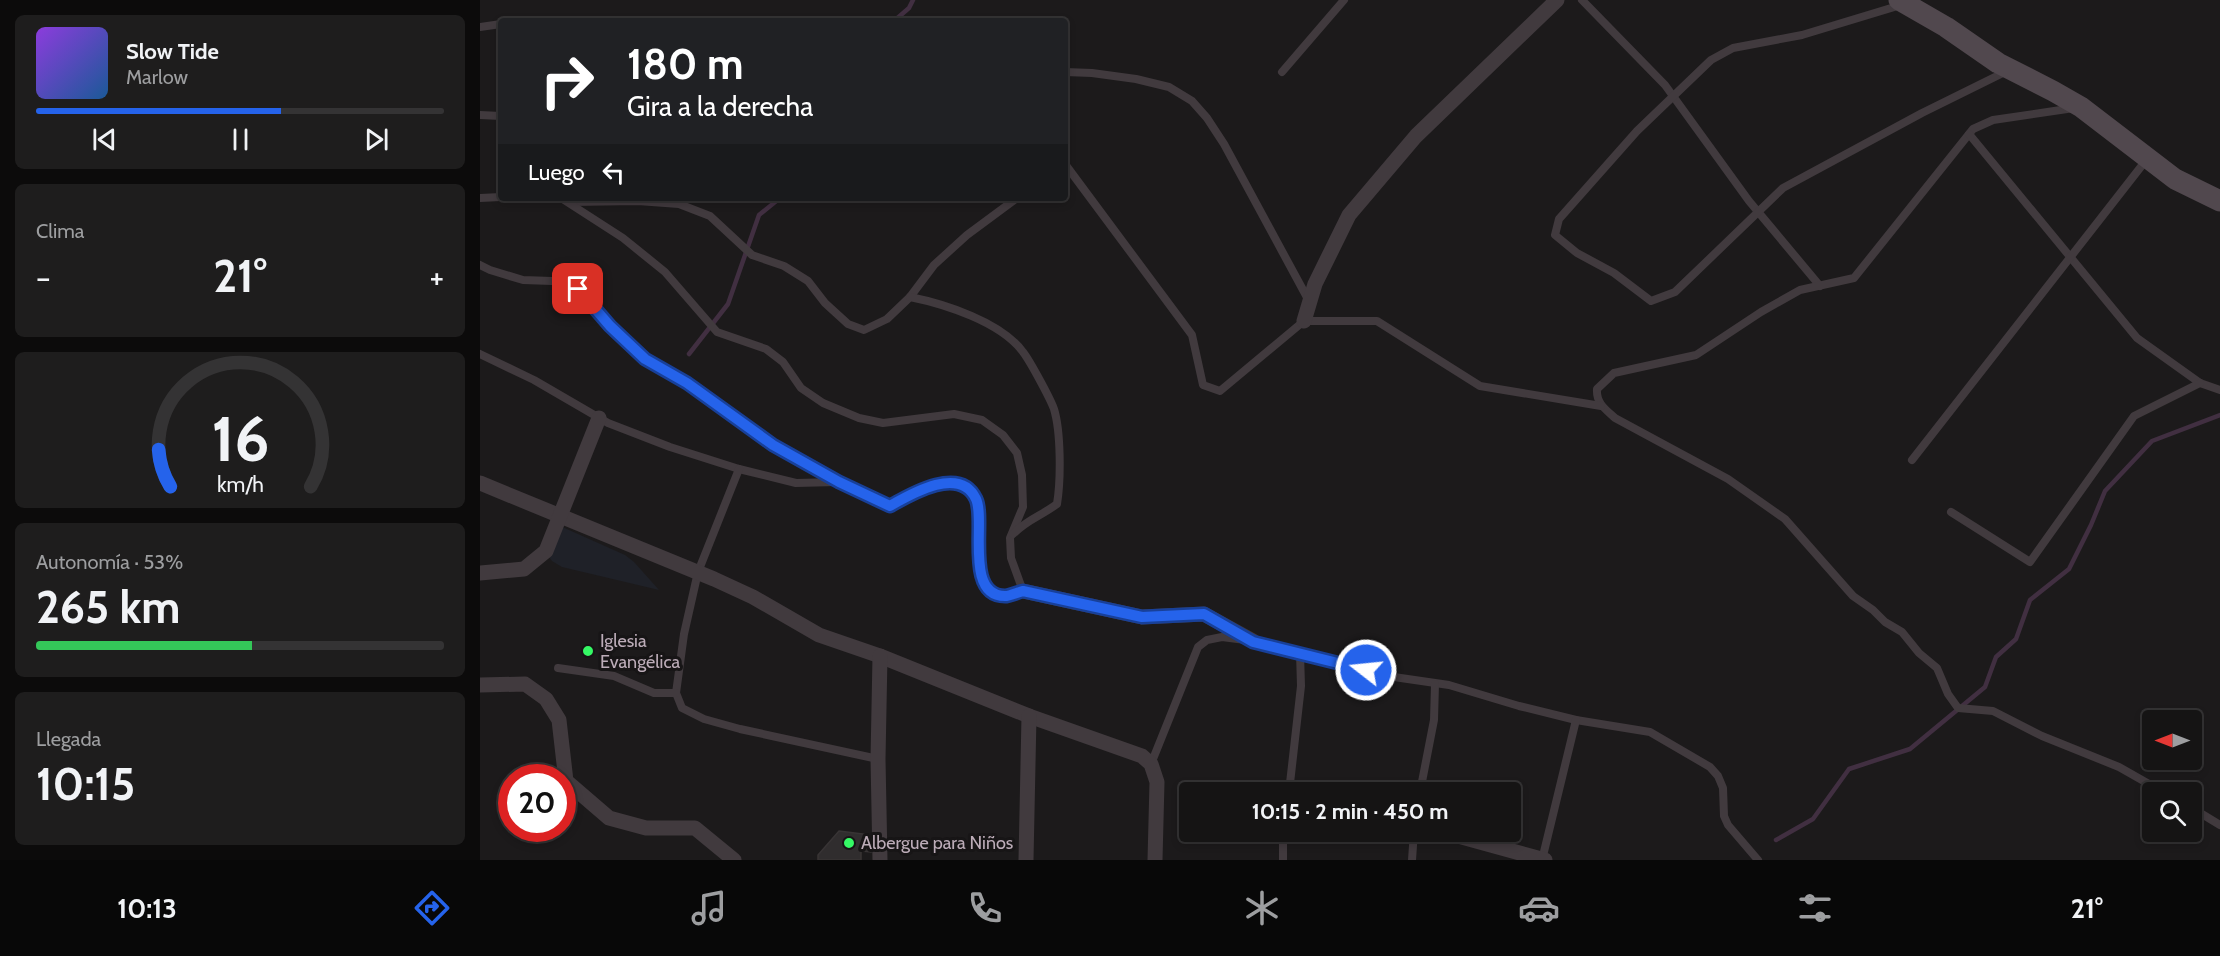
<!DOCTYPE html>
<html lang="es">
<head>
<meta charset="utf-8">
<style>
	:root { --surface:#151414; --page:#1e1d1d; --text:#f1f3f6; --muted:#9d9ea0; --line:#343334; --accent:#2563eb }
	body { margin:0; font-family:Cabin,sans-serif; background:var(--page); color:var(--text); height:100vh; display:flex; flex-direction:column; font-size:22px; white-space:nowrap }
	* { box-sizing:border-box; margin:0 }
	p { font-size:20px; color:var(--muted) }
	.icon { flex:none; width:33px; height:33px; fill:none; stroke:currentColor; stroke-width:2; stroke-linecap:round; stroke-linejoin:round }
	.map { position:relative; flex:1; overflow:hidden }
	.details { display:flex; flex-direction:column; gap:15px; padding:15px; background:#0c0b0b; width:480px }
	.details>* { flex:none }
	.guide { position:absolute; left:18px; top:18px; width:570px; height:183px; border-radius:6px; box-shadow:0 3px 9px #0003,0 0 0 2px var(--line); background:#202124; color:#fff; overflow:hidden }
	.needle { width:39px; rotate:270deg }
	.buttons { position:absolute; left:1662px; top:710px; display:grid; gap:12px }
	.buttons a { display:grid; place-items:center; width:60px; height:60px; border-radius:6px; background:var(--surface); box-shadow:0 3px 9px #0003,0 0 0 2px var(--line); font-size:30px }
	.speed { position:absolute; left:18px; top:764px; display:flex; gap:12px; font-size:30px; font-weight:700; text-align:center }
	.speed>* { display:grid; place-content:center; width:78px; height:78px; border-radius:50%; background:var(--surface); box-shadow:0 3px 9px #0003,0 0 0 2px var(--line); line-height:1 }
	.speed .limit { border:9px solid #d22; background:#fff; color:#111 }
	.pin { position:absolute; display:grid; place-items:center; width:51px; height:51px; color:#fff; margin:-26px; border-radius:12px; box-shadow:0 3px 9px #0006 }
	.me { position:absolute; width:66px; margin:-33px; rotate:286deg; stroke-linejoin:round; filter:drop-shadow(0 0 4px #0008) }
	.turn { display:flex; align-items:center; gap:21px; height:126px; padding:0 30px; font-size:27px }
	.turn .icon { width:78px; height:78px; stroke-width:2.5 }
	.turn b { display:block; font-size:42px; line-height:51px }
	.then { display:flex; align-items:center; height:57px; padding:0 30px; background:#0003; gap:12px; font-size:22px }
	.big { font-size:45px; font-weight:800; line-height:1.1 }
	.details .widget { flex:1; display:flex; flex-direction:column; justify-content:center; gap:9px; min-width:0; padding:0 21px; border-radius:9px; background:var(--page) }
	.details .dial { align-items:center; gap:0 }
	.dial svg { height:156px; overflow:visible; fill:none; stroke:var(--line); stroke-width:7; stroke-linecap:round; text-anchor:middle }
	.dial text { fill:var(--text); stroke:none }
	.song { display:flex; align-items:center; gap:18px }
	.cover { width:72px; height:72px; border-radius:9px; background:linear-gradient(135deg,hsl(270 70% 55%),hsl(210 70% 35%)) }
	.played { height:6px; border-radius:3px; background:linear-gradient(90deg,var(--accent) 60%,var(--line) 60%) }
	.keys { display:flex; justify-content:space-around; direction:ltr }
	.heat { display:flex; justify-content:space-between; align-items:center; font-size:33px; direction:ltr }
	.charge { height:9px; border-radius:4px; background:linear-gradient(90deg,#34c759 53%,var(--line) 0) }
	.trip { position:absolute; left:699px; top:782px; width:342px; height:60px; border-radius:6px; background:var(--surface); box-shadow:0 3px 9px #0003,0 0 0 2px var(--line); font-weight:800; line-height:60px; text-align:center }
	.menu { display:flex; height:96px; justify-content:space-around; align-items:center; background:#080808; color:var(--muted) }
	.menu .icon { width:42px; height:42px }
	.menu .active { color:var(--accent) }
	.menu b { font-size:27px; color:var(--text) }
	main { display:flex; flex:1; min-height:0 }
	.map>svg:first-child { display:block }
</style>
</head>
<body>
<main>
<section class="details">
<div class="widget">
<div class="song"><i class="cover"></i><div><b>Slow Tide</b><p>Marlow</p></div></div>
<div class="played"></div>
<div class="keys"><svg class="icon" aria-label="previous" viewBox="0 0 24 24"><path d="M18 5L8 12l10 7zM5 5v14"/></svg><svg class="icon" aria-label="pause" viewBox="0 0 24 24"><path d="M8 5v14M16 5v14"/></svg><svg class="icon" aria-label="next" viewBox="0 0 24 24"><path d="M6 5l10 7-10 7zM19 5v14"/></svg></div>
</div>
<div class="widget"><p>Clima</p>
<div class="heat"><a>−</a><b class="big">21°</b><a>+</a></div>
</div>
<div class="widget dial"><svg viewBox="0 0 100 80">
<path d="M14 69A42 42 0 1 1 86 69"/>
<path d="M14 69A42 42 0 0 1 8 50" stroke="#2563eb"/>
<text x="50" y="56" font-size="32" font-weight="700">16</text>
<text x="50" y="72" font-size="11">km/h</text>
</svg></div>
<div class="widget"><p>Autonomía · 53%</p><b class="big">265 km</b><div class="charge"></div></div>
<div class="widget"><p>Llegada</p><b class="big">10:15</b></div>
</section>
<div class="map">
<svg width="1740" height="860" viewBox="0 0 1740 860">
	<rect width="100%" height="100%" fill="#1c1a1b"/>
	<polygon fill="#1f2128" points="80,526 145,555 154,562 179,590 82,567 72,561 69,557"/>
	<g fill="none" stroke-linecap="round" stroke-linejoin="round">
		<g stroke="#412f41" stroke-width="4.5">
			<polyline points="414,21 429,8 433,0"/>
			<polyline points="209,354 248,304 279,215 300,198"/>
			<polyline points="1296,840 1333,819 1369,769 1430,749 1505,687 1516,657 1536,639 1550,600 1589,569 1611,525 1625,491 1672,441 1740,415"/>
		</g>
	</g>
	<polygon fill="#302d2e" stroke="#383435" stroke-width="1.5" points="359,831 390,835 391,852 381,851 381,860 338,860 338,855"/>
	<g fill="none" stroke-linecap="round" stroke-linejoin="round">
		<g stroke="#413a3e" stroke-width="8">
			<polyline points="1102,0 1185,85 1269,201 1340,286"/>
			<polyline points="1421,5 1322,35 1253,48 1231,60 1157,131 1079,219 1075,235 1097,253 1134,273 1171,301 1195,292 1303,188 1442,113 1527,71"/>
			<polyline points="0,27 21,24"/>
			<polyline points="585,72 612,73 656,79 689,87 712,101 727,118 744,144 829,301"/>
			<polyline points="802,72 864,0"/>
			<path d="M1594 108 1513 120 1493 129 1374 278 1320 290 1281 312 1216 355 1134 373 1117 389C1116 403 1125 409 1135 418L1248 479 1305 519 1373 596 1393 610 1405 622 1422 632 1439 653 1457 668 1468 694 1478 708 1513 711 1562 736 1639 767 1683 792"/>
			<polyline points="0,115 21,116"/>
			<polyline points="1489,134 1657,338 1720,383 1740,390"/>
			<polyline points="585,164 712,335 723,385 740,391 824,321 897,321 1000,386 1121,406"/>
			<polyline points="0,198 21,197"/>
			<polyline points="89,202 158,201 199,204 230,216 272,255 304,266 328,281 345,303 368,324 384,330 407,319 430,297 454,265 487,235 537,198"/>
			<path d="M0 265 10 270 43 280 72 281 98 289 130 325 165 359 207 383 293 445 359 482 410 506C431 494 480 465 496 499 506 520 484 596 525 596 530 596 538 592 543 591L531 558 530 538 543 507 542 475 537 453 523 435 502 420 474 414 403 423 379 418 343 403 321 388 303 362 286 349 237 332 185 272 143 238 81 198"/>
			<path d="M430 297C465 304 521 322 543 352 550 361 570 398 574 409 581 432 581 480 577 504 561 516 548 519 533 534"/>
			<polyline points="0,354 54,380 128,423 190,447 259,469 316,483 357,482"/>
			<polyline points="1432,460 1667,159"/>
			<polyline points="259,469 218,572 204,634 196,693 202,708 224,719 260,729 398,759"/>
			<polyline points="1471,512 1550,562 1654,416 1720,383"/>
			<polyline points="78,668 134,676 174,693 196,693"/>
			<polyline points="671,764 718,647 727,640 742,637 773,641 907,676 969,685 1039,706 1096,720 1170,732 1230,767 1238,776 1243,788 1244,816 1248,825 1278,860"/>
			<polyline points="809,792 821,686 820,653"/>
			<polyline points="940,792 954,720 955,684"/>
			<polyline points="1712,808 1740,825"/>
			<polyline points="803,860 803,831"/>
			<polyline points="932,860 934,831"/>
			<polyline points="1062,860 1096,720"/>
		</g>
		<g stroke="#413a3e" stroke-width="15">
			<polyline points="824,321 835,284 869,215 936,136 1077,0"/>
			<polyline points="0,483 234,579 273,597 339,635 400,656 549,716 662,756 671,764 677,782 675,860"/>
			<polyline points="0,573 44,569 66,551 119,418"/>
			<polyline points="543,591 662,617 724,614 773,641"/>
			<polyline points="0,685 45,684 66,699 79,720 86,781 129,818 166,828 215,828 254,860"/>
			<polyline points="960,831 1065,860"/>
			<polyline points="400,860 398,759 400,656"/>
			<polyline points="546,860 549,716"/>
		</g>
		<polyline stroke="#51484e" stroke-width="21" points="1419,0 1466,27 1518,63 1573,91 1601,107 1695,179 1740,201"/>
	</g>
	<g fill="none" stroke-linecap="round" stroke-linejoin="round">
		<defs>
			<path id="route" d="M98 289 130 326 165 359 207 383 293 445 359 482 410 506C431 494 480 465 496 499 506 520 484 596 525 596 530 596 538 592 543 591L662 617 724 614 773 642 886 670"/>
		</defs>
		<use href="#route" stroke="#184099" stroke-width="15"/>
		<use href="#route" stroke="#2563eb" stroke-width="10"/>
	</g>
	<g fill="#35f965" stroke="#171516" stroke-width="2">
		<circle cx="108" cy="651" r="6"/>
		<circle cx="369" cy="843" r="6"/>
	</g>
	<g text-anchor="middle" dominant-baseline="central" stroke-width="6" stroke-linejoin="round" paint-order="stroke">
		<g font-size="18" fill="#bcacb8" stroke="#171516" text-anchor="start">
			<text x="120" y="641">Iglesia<tspan x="120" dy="21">Evangélica</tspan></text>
			<text x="381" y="843">Albergue para Niños</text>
		</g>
	</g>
</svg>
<div class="buttons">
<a><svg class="needle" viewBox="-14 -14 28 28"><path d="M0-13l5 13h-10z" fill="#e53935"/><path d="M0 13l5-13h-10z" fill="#9d9ea0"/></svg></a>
<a><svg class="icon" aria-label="search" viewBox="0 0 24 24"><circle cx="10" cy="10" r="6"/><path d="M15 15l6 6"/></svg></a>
</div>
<div class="speed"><div class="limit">20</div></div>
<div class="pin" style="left:98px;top:289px;background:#d93025"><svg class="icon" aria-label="arrive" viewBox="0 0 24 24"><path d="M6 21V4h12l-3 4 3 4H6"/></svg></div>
<svg class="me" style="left:886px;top:670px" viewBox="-20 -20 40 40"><circle r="17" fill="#2563eb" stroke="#fff" stroke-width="3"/><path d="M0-11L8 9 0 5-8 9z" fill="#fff"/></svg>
<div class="trip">10:15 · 2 min · 450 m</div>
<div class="guide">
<div class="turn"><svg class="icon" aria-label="right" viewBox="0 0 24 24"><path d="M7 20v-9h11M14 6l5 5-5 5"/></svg><div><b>180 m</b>Gira a la derecha</div></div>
<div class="then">Luego<svg class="icon" aria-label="left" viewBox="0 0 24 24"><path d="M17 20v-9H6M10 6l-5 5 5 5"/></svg></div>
</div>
</div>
</main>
<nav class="menu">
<b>10:13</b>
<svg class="icon active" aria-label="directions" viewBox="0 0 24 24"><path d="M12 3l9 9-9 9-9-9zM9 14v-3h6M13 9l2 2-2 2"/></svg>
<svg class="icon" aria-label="music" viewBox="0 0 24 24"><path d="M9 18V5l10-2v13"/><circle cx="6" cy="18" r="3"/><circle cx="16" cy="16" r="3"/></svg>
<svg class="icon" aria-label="phone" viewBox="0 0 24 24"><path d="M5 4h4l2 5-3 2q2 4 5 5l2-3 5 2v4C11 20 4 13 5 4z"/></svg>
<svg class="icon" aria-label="climate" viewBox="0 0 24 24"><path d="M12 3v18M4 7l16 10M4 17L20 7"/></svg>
<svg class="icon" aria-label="car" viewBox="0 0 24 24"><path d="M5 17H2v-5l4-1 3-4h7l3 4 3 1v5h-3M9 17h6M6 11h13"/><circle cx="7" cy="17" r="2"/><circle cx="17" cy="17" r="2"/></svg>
<svg class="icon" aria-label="filters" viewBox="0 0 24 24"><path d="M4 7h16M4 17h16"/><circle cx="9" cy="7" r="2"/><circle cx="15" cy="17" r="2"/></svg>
<b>21°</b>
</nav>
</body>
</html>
